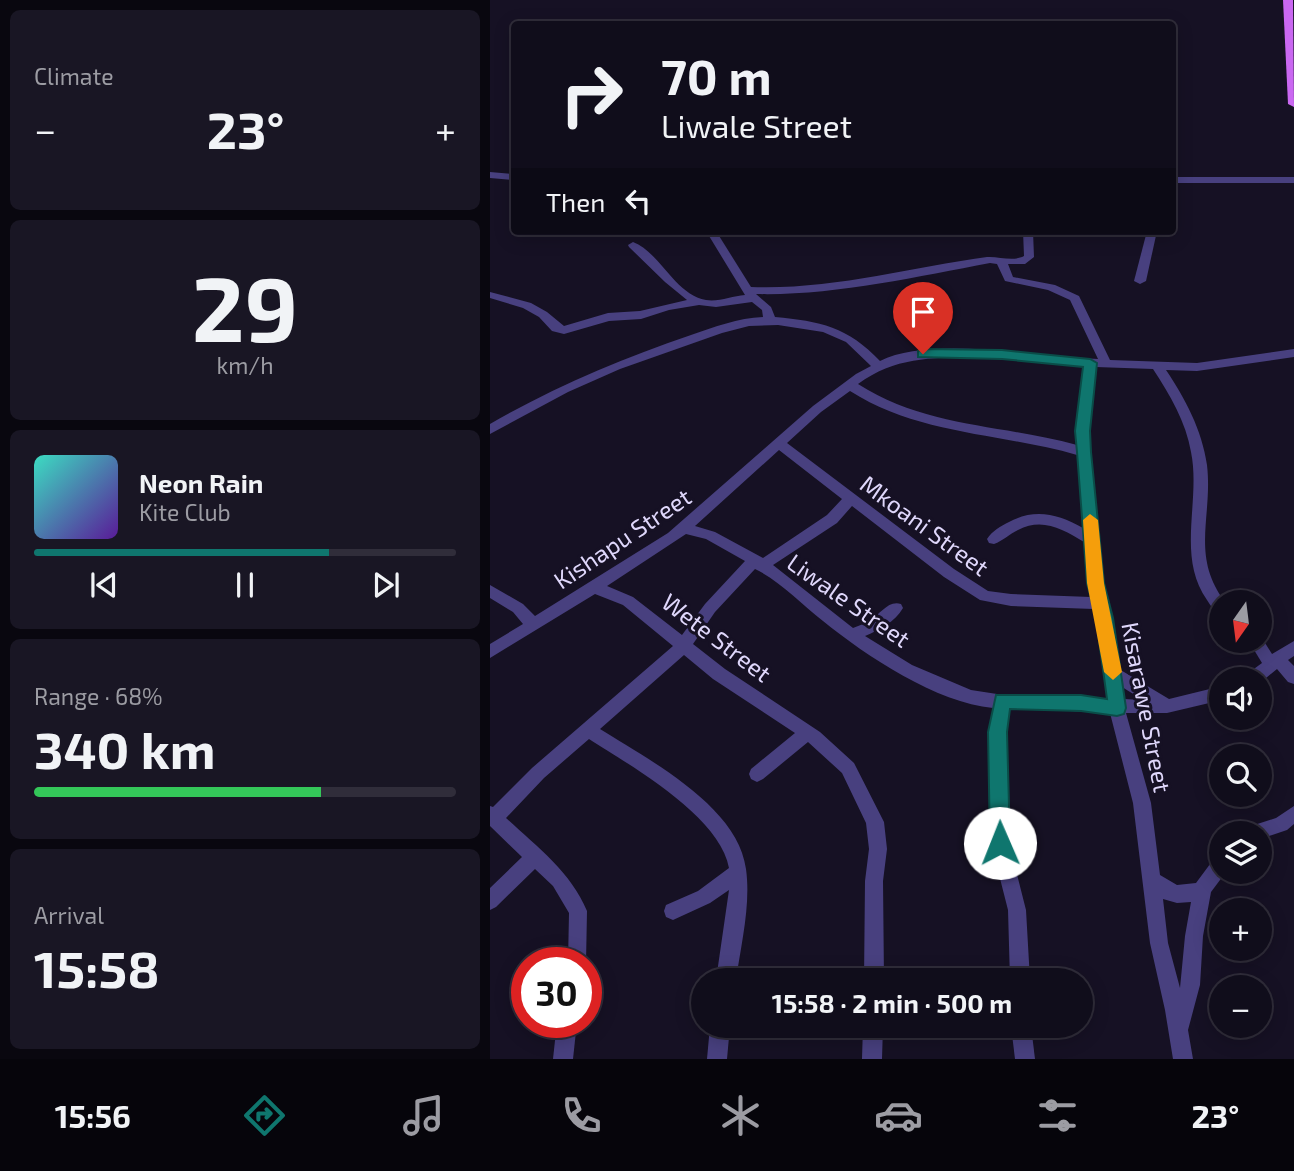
<!DOCTYPE html>
<html lang="en">
<head>
<meta charset="utf-8">
<style>
	:root { --surface:#100d1b; --page:#191624; --text:#f1f3f6; --muted:#9c9ca3; --line:#302d3a; --accent:#0f766e }
	body { margin:0; font-family:"Exo 2",sans-serif; background:var(--page); color:var(--text); height:100vh; display:flex; flex-direction:column; font-size:26px; white-space:nowrap }
	* { box-sizing:border-box; margin:0 }
	p { font-size:23px; color:var(--muted) }
	.icon { flex:none; width:38px; height:38px; fill:none; stroke:currentColor; stroke-width:2; stroke-linecap:round; stroke-linejoin:round }
	.map { position:relative; flex:1; overflow:hidden }
	.details { display:flex; flex-direction:column; gap:10px; padding:10px; background:#09070f; width:490px }
	.details>* { flex:none }
	.hud { position:absolute; left:21px; top:21px; width:665px; height:214px; border-radius:7px; box-shadow:0 4px 18px #0003,0 0 0 2px var(--line); background:#100d1b; color:var(--text); overflow:hidden }
	.needle { width:46px; rotate:194deg }
	.buttons { position:absolute; left:719px; top:590px; display:grid; gap:14px }
	.buttons a { display:grid; place-items:center; width:63px; height:63px; border-radius:50%; background:var(--surface); box-shadow:0 4px 18px #0003,0 0 0 2px var(--line); font-size:35px }
	.speed { position:absolute; left:21px; top:947px; display:flex; gap:14px; font-size:35px; font-weight:700; text-align:center }
	.speed>* { display:grid; place-content:center; width:91px; height:91px; border-radius:50%; background:var(--surface); box-shadow:0 4px 18px #0003,0 0 0 2px var(--line); line-height:1 }
	.speed .limit { border:10px solid #d22; background:#fff; color:#111 }
	.pin { position:absolute; display:grid; place-items:center; width:60px; height:60px; color:#fff; margin:-72px -30px; border-radius:50% 50% 50% 0; rotate:-45deg; box-shadow:0 0 7px #0007 }
	.pin .icon { rotate:45deg }
	.me { position:absolute; width:77px; margin:-38px; rotate:359deg; stroke-linejoin:round; filter:drop-shadow(0 0 5px #0008) }
	.turn { display:flex; align-items:center; gap:24px; height:147px; padding:0 35px; font-size:32px }
	.turn .icon { width:91px; height:91px; stroke-width:2.5 }
	.turn b { display:block; font-size:49px; line-height:60px }
	.then { display:flex; align-items:center; height:66px; padding:0 35px; background:#0003; gap:14px; font-size:26px }
	.big { font-size:52px; font-weight:700; line-height:1.1 }
	.details .widget { flex:1; display:flex; flex-direction:column; justify-content:center; gap:10px; min-width:0; padding:0 24px; border-radius:10px; background:var(--page) }
	.details .dial { align-items:center; gap:0 }
	.dial b { font-size:91px; line-height:1 }
	.song { display:flex; align-items:center; gap:21px }
	.cover { width:84px; height:84px; border-radius:10px; background:linear-gradient(135deg,hsl(170 70% 55%),hsl(270 70% 35%)) }
	.played { height:7px; border-radius:4px; background:linear-gradient(90deg,var(--accent) 70%,var(--line) 70%) }
	.keys { display:flex; justify-content:space-around; direction:ltr }
	.heat { display:flex; justify-content:space-between; align-items:center; font-size:38px; direction:ltr }
	.charge { height:10px; border-radius:5px; background:linear-gradient(90deg,#34c759 68%,var(--line) 0) }
	.trip { position:absolute; left:201px; top:968px; width:402px; height:70px; border-radius:35px; background:var(--surface); box-shadow:0 4px 18px #0003,0 0 0 2px var(--line); font-weight:700; line-height:70px; text-align:center }
	.menu { display:flex; height:112px; justify-content:space-around; align-items:center; background:#06050b; color:var(--muted) }
	.menu .icon { width:49px; height:49px }
	.menu .active { color:var(--accent) }
	.menu b { font-size:32px; color:var(--text) }
	main { display:flex; flex:1; min-height:0 }
	.map>svg:first-child { display:block }
</style>
</head>
<body>
<main>
<section class="details">
<div class="widget"><p>Climate</p>
<div class="heat"><a>−</a><b class="big">23°</b><a>+</a></div>
</div>
<div class="widget dial"><b>29</b><p>km/h</p></div>
<div class="widget">
<div class="song"><i class="cover"></i><div><b>Neon Rain</b><p>Kite Club</p></div></div>
<div class="played"></div>
<div class="keys"><svg class="icon" aria-label="previous" viewBox="0 0 24 24"><path d="M18 5L8 12l10 7zM5 5v14"/></svg><svg class="icon" aria-label="pause" viewBox="0 0 24 24"><path d="M8 5v14M16 5v14"/></svg><svg class="icon" aria-label="next" viewBox="0 0 24 24"><path d="M6 5l10 7-10 7zM19 5v14"/></svg></div>
</div>
<div class="widget"><p>Range · 68%</p><b class="big">340 km</b><div class="charge"></div></div>
<div class="widget"><p>Arrival</p><b class="big">15:58</b></div>
</section>
<div class="map">
<svg width="804" height="1059" viewBox="0 0 804 1059">
	<rect width="100%" height="100%" fill="#161124"/>
	<g fill="none" stroke-linecap="round" stroke-linejoin="round">
		<g fill="#48407f" fill-rule="evenodd">
			<polygon points="0,172 24,174 24,180 0,178"/>
			<rect x="682" y="177" width="122" height="6"/>
			<path d="M216 231H226L261 287C341 290 418 268 497 257 508 256 523 262 534 256L533 231H543L544 257 535 264H518L523 277 565 285 589 296 620 360 707 363 804 349V357L707 371 676 370C695 398 712 430 717 465 723 517 700 555 735 602H732V615C724 612 721 606 717 600 686 556 711 501 701 452 696 422 680 395 663 369L606 367 598 431 612 583 622 618 629 669 679 699 732 686V700L677 713H636L661 803 670 875 687 885 706 883 726 856 732 854V872H736L721 892 713 936 710 985 698 1030 703 1059H683L675 1010 660 943 643 803 620 713 519 708 516 732 519 843 536 910 540 980H520L518 910 501 843 500 732 503 708C447 703 376 656 333 621 311 604 290 581 265 569L225 612 203 644 235 669 330 732 364 763 394 822 397 849 393 881 394 980H374L375 881 379 849 376 823 352 773 318 742 273 779 267 782 261 779 259 774 261 769 305 733 223 679 194 655 110 729C159 760 248 806 256 869 261 905 251 944 246 980H226L239 890 220 903 183 920 176 917 174 911 176 905 208 891 239 868C230 816 141 766 99 739L54 778 16 818C46 846 81 872 97 911L96 963 78 962 79 913 63 886 45 869 6 907 0 910V888L32 857 0 826V806L3 807 42 768 183 646 133 605 105 594 0 658V644L33 624 23 612 0 598V585L33 604 45 616 178 533 323 406 366 374 381 366 356 342 333 332 288 325 259 326 232 333 130 369 78 392 0 434V424C64 387 131 359 201 335 224 327 248 318 273 317L272 310 262 302 226 307 209 305 179 310 151 319 119 321 74 334 62 331 49 317 33 308 0 298V292L41 303 57 312 74 326 118 313 150 311 197 300 175 282 139 247 138 245 143 242C171 253 184 294 216 300 229 302 242 296 255 295ZM500 263 507 264 515 281 558 290 580 300 608 359C550 357 440 335 390 361 358 327 330 321 285 317L281 307 266 294C341 296 426 277 500 263ZM484 357 594 366 586 431 587 445C511 424 437 428 368 384 405 357 440 358 484 357ZM360 391C429 435 511 433 587 455L593 528C568 514 545 508 519 522 511 526 502 531 497 539L499 543 504 544C513 541 519 534 528 530 552 517 573 529 594 542L598 583 601 597 521 594 498 591 464 569 297 443 331 412ZM289 450 352 499 337 515 273 558 225 532 205 526ZM362 506 454 577 490 600 521 606 604 609 618 699 550 694H507L481 690 422 665 375 636C389 630 405 622 413 608L411 604C398 600 391 614 380 620 375 623 369 626 363 628L283 565 347 523ZM196 534 216 539 255 561 215 604 192 635 143 597 117 586ZM632 687 653 700 634 699ZM673 899 687 903 701 902 695 936 690 988 678 943Z"/>
			<polygon points="657,231 667,231 656,281 650,284 644,281"/>
			<polygon points="770,635 782,654 804,641 804,656 798,660 804,666 804,684 798,682 787,669 770,683 770,679 755,679 757,674 772,663 758,640 770,640"/>
			<polygon points="804,806 804,824 797,830 770,839 770,833 755,833 758,827 786,818"/>
			<polygon points="67,1022 87,1022 83,1059 63,1059"/>
			<polygon points="220,1026 240,1026 237,1059 217,1059"/>
			<polygon points="373,1026 393,1026 392,1059 372,1059"/>
			<polygon points="521,1026 541,1026 545,1059 525,1059"/>
		</g>
		<polygon fill="#ca68f1" fill-rule="evenodd" points="793,0 803,0 804,107 798,104"/>
	</g>
	<polygon fill="#0f766e" stroke="#0a4d48" stroke-width="2" points="433,349 512,350 600,359 607,363 600,431 601,452 614,583 623,618 636,708 634,714 627,716 591,711 520,709 517,732 520,843 517,850 510,853 503,850 500,843 498,732 506,695 591,695 617,699 606,618 597,583 587,452 585,431 593,367 512,359 428,357 428,351"/>
	<polygon fill="#f59e0b" points="600,514 608,520 614,583 632,672 623,680 614,672 597,583 593,520"/>
	<g text-anchor="middle" dominant-baseline="central" stroke-width="6" stroke-linejoin="round" paint-order="stroke">
		<g font-size="24" fill="#dfd7fb" stroke="#161124">
			<text transform="translate(435 525) rotate(36)">Mkoani Street</text>
			<text transform="translate(132 538) rotate(-34)">Kishapu Street</text>
			<text transform="translate(359 600) rotate(35)">Liwale Street</text>
			<text transform="translate(227 637) rotate(37)">Wete Street</text>
			<text transform="translate(657 707) rotate(79)">Kisarawe Street</text>
		</g>
	</g>
</svg>
<div class="buttons">
<a><svg class="needle" viewBox="-14 -14 28 28"><path d="M0-13l5 13h-10z" fill="#e53935"/><path d="M0 13l5-13h-10z" fill="#9c9ca3"/></svg></a>
<a><svg class="icon" aria-label="sound" viewBox="0 0 24 24"><path d="M4 9h4l5-4v14l-5-4H4zM17 9q2 3 0 6"/></svg></a>
<a><svg class="icon" aria-label="search" viewBox="0 0 24 24"><circle cx="10" cy="10" r="6"/><path d="M15 15l6 6"/></svg></a>
<a><svg class="icon" aria-label="layers" viewBox="0 0 24 24"><path d="M12 4l9 5-9 5-9-5zM3 14l9 5 9-5"/></svg></a>
<a>+</a>
<a>−</a>
</div>
<div class="speed"><div class="limit">30</div></div>
<div class="pin" style="left:433px;top:354px;background:#d93025"><svg class="icon" aria-label="arrive" viewBox="0 0 24 24"><path d="M6 21V4h12l-3 4 3 4H6"/></svg></div>
<svg class="me" style="left:510px;top:843px" viewBox="-20 -20 40 40"><circle r="19" fill="#fff"/><path d="M0-13L10 11 0 6-10 11z" fill="#0f766e"/></svg>
<div class="trip">15:58 · 2 min · 500 m</div>
<div class="hud">
<div class="turn"><svg class="icon" aria-label="right" viewBox="0 0 24 24"><path d="M7 20v-9h11M14 6l5 5-5 5"/></svg><div><b>70 m</b>Liwale Street</div></div>
<div class="then">Then<svg class="icon" aria-label="left" viewBox="0 0 24 24"><path d="M17 20v-9H6M10 6l-5 5 5 5"/></svg></div>
</div>
</div>
</main>
<nav class="menu">
<b>15:56</b>
<svg class="icon active" aria-label="directions" viewBox="0 0 24 24"><path d="M12 3l9 9-9 9-9-9zM9 14v-3h6M13 9l2 2-2 2"/></svg>
<svg class="icon" aria-label="music" viewBox="0 0 24 24"><path d="M9 18V5l10-2v13"/><circle cx="6" cy="18" r="3"/><circle cx="16" cy="16" r="3"/></svg>
<svg class="icon" aria-label="phone" viewBox="0 0 24 24"><path d="M5 4h4l2 5-3 2q2 4 5 5l2-3 5 2v4C11 20 4 13 5 4z"/></svg>
<svg class="icon" aria-label="climate" viewBox="0 0 24 24"><path d="M12 3v18M4 7l16 10M4 17L20 7"/></svg>
<svg class="icon" aria-label="car" viewBox="0 0 24 24"><path d="M5 17H2v-5l4-1 3-4h7l3 4 3 1v5h-3M9 17h6M6 11h13"/><circle cx="7" cy="17" r="2"/><circle cx="17" cy="17" r="2"/></svg>
<svg class="icon" aria-label="filters" viewBox="0 0 24 24"><path d="M4 7h16M4 17h16"/><circle cx="9" cy="7" r="2"/><circle cx="15" cy="17" r="2"/></svg>
<b>23°</b>
</nav>
</body>
</html>
